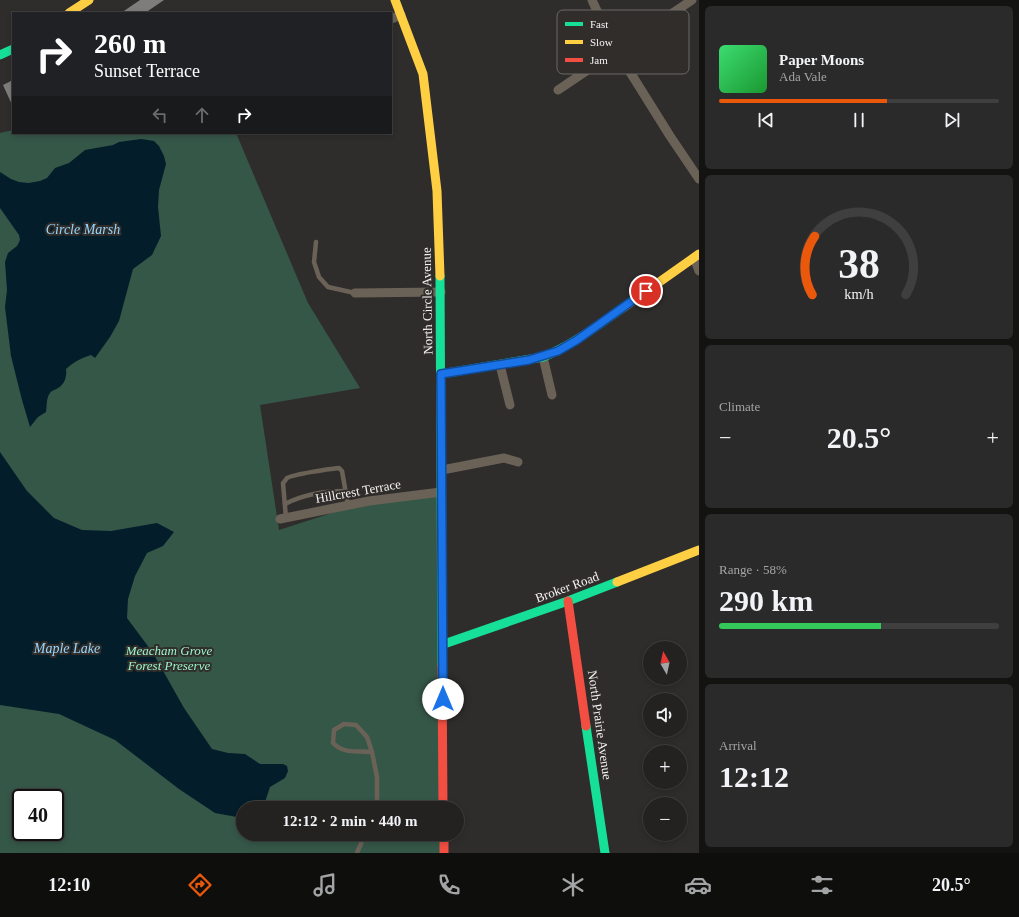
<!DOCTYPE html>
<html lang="en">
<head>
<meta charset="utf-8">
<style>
	:root { --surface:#232221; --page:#2b2a2a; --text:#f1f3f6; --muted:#a3a4a5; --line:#403f3f; --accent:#ea580c }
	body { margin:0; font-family:"Times New Roman",serif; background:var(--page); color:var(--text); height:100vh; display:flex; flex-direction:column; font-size:15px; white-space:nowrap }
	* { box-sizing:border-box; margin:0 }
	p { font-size:13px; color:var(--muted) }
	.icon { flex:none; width:22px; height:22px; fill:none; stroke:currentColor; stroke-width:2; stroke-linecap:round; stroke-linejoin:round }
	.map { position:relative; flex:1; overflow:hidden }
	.details { display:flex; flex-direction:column; gap:6px; padding:6px; background:#131312; width:320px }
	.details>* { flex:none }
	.hud { position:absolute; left:12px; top:12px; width:380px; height:122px; border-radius:0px; box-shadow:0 2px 6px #0003,0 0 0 1px var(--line); background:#202124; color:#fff; overflow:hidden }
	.needle { width:26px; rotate:351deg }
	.controls { position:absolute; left:643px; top:641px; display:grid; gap:8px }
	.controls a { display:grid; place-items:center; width:44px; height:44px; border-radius:50%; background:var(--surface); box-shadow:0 2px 6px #0003,0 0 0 1px var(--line); font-size:20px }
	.speed { position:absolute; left:12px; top:789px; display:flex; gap:8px; font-size:20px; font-weight:700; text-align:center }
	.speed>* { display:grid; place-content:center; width:52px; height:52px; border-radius:50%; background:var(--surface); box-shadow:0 2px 6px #0003,0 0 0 1px var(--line); line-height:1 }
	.speed .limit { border:2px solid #111; border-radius:6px; background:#fff; color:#111 }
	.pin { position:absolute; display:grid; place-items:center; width:34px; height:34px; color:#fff; margin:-17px; border:2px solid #fff; border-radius:50%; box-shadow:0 1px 4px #0007 }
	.me { position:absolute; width:44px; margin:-22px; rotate:0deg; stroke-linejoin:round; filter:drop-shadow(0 0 3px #0008) }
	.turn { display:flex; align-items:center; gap:14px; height:84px; padding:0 16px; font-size:18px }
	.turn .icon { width:52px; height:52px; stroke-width:2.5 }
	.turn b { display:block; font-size:28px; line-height:34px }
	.lanes { display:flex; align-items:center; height:38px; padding:0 16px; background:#0003; justify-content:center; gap:20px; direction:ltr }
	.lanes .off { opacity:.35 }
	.big { font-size:30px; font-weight:800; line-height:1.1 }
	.details .tile { flex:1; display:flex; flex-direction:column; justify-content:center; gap:6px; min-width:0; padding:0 14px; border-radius:6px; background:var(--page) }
	.details .dial { align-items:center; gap:0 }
	.dial svg { height:104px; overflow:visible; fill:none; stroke:var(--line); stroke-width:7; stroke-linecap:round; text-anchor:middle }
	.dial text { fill:var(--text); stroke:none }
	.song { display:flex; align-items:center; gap:12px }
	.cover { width:48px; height:48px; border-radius:6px; background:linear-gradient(135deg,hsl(140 70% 55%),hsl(130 70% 35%)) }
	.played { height:4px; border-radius:2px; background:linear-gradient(90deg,var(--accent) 60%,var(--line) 60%) }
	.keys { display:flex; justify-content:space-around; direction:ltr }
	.heat { display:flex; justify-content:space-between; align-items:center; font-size:22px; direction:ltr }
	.charge { height:6px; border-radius:3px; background:linear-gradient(90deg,#34c759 58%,var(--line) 0) }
	.trip { position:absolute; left:236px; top:801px; width:228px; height:40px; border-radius:20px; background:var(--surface); box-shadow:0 2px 6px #0003,0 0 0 1px var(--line); font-weight:800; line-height:40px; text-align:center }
	.menu { display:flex; height:64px; justify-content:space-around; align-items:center; background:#0e0e0d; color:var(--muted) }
	.menu .icon { width:28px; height:28px }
	.menu .active { color:var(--accent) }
	.menu b { font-size:18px; color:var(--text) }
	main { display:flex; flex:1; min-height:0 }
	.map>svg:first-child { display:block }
</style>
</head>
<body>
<main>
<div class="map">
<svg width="699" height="853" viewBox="0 0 699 853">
	<rect width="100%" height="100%" fill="#2f2d2c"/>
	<path fill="#355748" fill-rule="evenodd" d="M13 130V133H236L308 303 360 388 260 405 279 530 369 501 441 492 443 808H243V834H443V853H0V133ZM21 798H55V832H21Z"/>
	<g fill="#041d2a">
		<path d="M141 139 154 141 159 146 164 156 166 164 159 190 158 207 161 236 152 255 133 269 119 321 110 337 95 358 91 355C81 358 74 362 66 369 67 376 65 384 58 388 55 390 52 390 50 393 46 398 47 406 46 412L38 417 30 427 22 400 11 356 5 307 7 290 5 262 8 253 17 246 20 240 19 235 0 208V172L11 179 19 182 29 183 40 181 47 178 55 168 69 163 85 150 113 145 119 142Z"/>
		<polygon points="0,452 27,491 54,518 82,530 111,531 157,523 174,532 163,546 147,553 135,576 128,599 127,618 153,653 184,708 212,749 228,753 245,754 260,764 283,764 287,766 288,771 285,778 270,787 265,802 258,808 243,808 243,815 237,817 215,813 179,789 115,740 59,714 0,705"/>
	</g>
	<g fill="#7f7d7c">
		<polygon points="140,0 164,0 145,13 121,13"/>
		<polygon points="13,80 13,107 3,85"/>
	</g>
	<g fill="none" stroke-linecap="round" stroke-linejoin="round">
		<g stroke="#6b6257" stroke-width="4.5">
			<polyline points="316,242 314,262 319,277 328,287 355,293"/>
			<path d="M285 504C304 494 324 491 346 491"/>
			<path d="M286 518 283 483C285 481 286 479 287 478 294 474 330 469 339 468L342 471 348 505"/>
			<path d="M372 752C357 750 345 755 333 743L334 730 344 724 356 725 367 737 372 752 377 777V808"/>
			<polyline points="357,853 363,839 366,834"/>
		</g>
		<g stroke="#6b6257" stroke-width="9">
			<polyline points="592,0 616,52 630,72 670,136 699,179"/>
			<polyline points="391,19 401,15"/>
			<polyline points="558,90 692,0"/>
			<polyline points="694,258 699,271"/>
			<polyline points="355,293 441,292"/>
			<polyline points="543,357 552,395"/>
			<polyline points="500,365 510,405"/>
			<polyline points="442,470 504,458 518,462"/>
			<polyline points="280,519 369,501 441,492"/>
		</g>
		<g stroke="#16e098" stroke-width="9">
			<polyline points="0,55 13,49"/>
			<polyline points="440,276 442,665"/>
			<path d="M441 374 543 357C573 345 598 325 624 307"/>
			<polyline points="444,644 568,601 617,582"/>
			<polyline points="586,726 605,853"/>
		</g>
		<g stroke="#ffcf43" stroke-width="9">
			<polyline points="395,0 423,74 437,191 440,276"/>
			<polyline points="69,13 89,0"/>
			<polyline points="624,307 699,254"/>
			<polyline points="617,582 699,550"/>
		</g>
		<g stroke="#f24e42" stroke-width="9">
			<polyline points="568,601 586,726"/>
			<polyline points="442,665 443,808"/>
			<polyline points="444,834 444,853"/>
		</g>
	</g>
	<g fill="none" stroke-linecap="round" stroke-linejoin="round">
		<defs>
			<polyline id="route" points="443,699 441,374 529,360 558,351 577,340 646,291"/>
		</defs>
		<use href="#route" stroke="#114b97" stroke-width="10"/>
		<use href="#route" stroke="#1a73e8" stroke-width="7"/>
	</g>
	<g text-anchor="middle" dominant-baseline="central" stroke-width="4" stroke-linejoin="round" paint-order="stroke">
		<g font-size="13" fill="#f6f4f2" stroke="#302d2b">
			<text transform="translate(427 301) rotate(-91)">North Circle Avenue</text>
			<text transform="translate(358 491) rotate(-10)">Hillcrest Terrace</text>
			<text transform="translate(567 587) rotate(-20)">Broker Road</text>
			<text transform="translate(600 725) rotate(82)">North Prairie Avenue</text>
		</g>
		<g font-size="13" font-style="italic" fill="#9bf5cb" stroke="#302d2b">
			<text x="169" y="650">Meacham Grove<tspan x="169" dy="15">Forest Preserve</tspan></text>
		</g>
		<g font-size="14" font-style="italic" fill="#96d5fc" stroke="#302d2b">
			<text x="83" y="229">Circle Marsh</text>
			<text x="67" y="648">Maple Lake</text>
		</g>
	</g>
	<rect x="557" y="10" width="132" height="64" rx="6" fill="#302d2b" stroke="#6b6967" stroke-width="1"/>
	<rect x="565" y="22" width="18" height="4" fill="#16e098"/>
	<rect x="565" y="40" width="18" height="4" fill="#ffcf43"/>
	<rect x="565" y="58" width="18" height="4" fill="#f24e42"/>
	<g font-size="11" fill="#f6f4f2">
		<text x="590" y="28">Fast</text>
		<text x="590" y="46">Slow</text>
		<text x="590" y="64">Jam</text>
	</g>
</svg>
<div class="controls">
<a><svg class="needle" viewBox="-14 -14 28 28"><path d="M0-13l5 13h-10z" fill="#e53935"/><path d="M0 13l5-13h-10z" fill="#a3a4a5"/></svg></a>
<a><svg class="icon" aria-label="sound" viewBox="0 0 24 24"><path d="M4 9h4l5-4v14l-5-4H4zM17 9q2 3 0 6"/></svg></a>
<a>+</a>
<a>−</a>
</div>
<div class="speed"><div class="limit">40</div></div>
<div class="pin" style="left:646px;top:291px;background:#d93025"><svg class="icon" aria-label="arrive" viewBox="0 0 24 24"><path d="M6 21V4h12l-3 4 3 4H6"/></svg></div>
<svg class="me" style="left:443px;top:699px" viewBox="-20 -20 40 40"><circle r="19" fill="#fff"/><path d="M0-13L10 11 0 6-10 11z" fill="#1a73e8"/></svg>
<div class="trip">12:12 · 2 min · 440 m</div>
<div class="hud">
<div class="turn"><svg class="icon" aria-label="right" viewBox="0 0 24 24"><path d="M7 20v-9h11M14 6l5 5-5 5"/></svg><div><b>260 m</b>Sunset Terrace</div></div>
<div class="lanes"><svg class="icon off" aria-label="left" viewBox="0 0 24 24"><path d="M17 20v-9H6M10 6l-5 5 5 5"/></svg><svg class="icon off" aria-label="ahead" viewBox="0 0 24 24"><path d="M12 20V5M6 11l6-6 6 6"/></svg><svg class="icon" aria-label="right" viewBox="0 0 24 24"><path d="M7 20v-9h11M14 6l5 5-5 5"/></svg></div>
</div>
</div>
<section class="details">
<div class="tile">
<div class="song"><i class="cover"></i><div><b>Paper Moons</b><p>Ada Vale</p></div></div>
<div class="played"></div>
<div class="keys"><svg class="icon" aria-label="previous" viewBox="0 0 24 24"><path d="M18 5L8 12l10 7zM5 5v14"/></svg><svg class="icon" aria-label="pause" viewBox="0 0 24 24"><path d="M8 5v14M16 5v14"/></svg><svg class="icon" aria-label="next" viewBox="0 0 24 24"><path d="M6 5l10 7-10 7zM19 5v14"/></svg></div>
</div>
<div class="tile dial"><svg viewBox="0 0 100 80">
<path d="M14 69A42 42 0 1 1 86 69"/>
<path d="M14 69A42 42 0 0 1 16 24" stroke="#ea580c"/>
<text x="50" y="56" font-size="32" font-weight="700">38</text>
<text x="50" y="72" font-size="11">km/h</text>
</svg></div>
<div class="tile"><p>Climate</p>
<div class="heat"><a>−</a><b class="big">20.5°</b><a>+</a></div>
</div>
<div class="tile"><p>Range · 58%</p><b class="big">290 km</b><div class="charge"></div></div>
<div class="tile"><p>Arrival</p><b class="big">12:12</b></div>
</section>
</main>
<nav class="menu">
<b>12:10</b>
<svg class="icon active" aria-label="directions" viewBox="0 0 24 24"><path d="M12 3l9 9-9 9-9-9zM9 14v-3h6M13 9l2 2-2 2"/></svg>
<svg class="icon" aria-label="music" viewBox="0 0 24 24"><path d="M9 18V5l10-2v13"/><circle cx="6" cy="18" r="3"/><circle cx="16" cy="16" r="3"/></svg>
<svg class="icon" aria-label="phone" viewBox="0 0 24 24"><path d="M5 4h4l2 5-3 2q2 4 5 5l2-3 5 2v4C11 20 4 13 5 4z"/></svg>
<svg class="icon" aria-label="climate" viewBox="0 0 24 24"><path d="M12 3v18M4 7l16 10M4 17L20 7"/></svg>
<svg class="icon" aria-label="car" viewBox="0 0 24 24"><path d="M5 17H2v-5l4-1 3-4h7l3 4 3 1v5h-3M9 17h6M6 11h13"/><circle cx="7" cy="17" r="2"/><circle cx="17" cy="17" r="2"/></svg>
<svg class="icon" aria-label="filters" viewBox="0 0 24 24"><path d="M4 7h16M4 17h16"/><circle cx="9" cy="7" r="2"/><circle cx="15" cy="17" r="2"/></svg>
<b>20.5°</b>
</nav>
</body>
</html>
